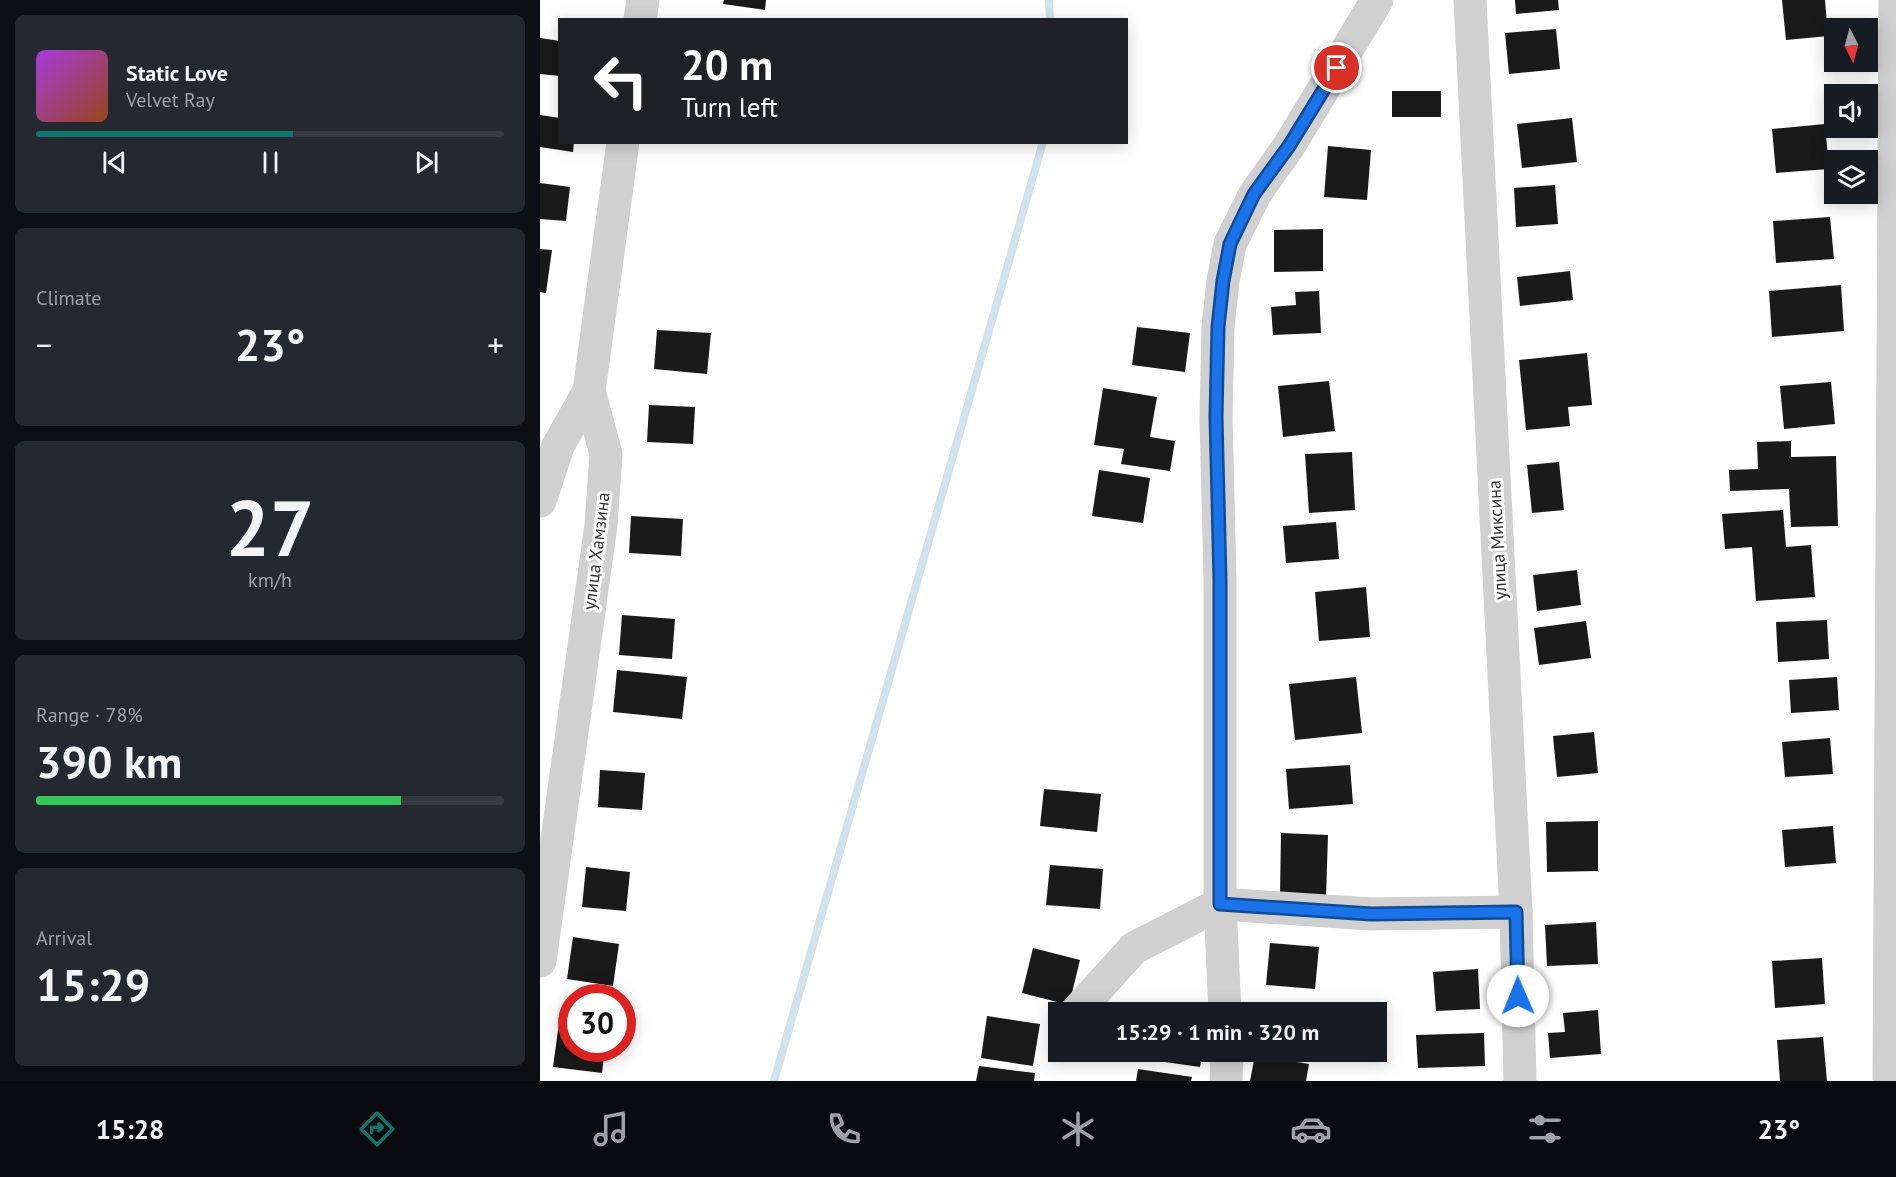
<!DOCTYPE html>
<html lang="en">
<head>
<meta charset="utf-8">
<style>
	:root { --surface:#171b24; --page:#242831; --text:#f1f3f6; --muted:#9ea1a6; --line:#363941; --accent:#0f766e }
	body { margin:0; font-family:"PT Sans",sans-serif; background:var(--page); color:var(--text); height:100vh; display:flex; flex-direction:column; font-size:22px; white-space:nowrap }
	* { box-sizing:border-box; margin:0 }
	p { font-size:20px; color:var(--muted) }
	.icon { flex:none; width:33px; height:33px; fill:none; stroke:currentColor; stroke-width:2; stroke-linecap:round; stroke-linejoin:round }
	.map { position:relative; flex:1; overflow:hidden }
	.details { display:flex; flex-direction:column; gap:15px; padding:15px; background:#0d0f14; width:540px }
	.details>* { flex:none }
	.hud { position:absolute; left:18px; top:18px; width:570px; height:126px; border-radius:0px; box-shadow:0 3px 15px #0003; background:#202124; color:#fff; overflow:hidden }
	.needle { width:39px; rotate:174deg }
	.controls { position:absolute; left:1284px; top:18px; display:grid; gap:12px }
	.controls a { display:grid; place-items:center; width:54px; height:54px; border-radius:0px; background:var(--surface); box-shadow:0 3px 15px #0003; font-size:30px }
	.speed { position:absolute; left:18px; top:984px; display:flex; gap:12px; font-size:30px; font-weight:700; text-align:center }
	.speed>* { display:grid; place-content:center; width:78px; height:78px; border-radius:50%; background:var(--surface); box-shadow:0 3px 15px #0003; line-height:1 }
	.speed .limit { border:9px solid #d22; background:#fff; color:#111 }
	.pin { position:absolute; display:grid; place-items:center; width:51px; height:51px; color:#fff; margin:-26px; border:3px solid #fff; border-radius:50%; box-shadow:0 2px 6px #0007 }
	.me { position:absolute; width:66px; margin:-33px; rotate:359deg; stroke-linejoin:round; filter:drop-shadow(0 0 4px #0008) }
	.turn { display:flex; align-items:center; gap:21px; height:126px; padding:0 24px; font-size:27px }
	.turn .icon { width:78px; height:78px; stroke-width:2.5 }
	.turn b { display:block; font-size:42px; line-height:51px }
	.big { font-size:45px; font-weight:800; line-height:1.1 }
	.details .widget { flex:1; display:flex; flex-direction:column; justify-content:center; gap:9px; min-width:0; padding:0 21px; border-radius:9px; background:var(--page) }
	.details .dial { align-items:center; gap:0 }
	.dial b { font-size:78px; line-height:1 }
	.song { display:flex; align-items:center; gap:18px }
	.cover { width:72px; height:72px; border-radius:9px; background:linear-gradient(135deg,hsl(280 70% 55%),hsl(20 70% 35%)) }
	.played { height:6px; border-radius:3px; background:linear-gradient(90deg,var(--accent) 55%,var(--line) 55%) }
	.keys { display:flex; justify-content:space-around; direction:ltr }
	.heat { display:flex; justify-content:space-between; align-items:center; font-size:33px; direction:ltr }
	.charge { height:9px; border-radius:4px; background:linear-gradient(90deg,#34c759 78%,var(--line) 0) }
	.trip { position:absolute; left:508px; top:1002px; width:339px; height:60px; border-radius:0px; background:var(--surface); box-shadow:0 3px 15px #0003; font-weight:800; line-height:60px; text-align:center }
	.tab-bar { display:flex; height:96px; justify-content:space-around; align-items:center; background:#090b0e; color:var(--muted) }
	.tab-bar .icon { width:42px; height:42px }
	.tab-bar .current { color:var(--accent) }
	.tab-bar b { font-size:27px; color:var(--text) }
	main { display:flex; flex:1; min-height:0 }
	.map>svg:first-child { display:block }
</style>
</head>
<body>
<main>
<section class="details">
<div class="widget">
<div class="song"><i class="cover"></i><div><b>Static Love</b><p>Velvet Ray</p></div></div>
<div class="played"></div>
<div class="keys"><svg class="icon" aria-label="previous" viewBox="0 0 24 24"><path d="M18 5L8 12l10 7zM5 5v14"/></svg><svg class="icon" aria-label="pause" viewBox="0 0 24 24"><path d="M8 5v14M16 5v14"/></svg><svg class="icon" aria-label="next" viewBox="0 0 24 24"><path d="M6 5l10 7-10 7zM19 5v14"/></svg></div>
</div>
<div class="widget"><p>Climate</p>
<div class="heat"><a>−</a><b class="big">23°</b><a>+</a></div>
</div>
<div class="widget dial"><b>27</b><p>km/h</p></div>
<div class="widget"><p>Range · 78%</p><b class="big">390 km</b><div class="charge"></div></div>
<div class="widget"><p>Arrival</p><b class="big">15:29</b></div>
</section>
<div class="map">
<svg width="1356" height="1081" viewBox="0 0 1356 1081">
	<rect width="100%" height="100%" fill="#fff"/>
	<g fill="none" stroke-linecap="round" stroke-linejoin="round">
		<g stroke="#cfe2ee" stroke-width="8">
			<polyline points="509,0 510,20"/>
			<polyline points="234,1081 503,142"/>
		</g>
	</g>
	<g fill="#1a1a1a">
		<polygon points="184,0 226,0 225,10 183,4"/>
		<polygon points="975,0 1018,0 1019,10 976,14"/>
		<polygon points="1242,0 1285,0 1288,36 1246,40"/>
		<polygon points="1016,29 1020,69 969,74 965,33"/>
		<polygon points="0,38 20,41 20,76 0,74"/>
		<rect x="852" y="91" width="49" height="26"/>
		<polygon points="0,115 20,118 20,142 34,142 33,152 0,147"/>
		<polygon points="1032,118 1037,162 982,168 977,124"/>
		<polygon points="1285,124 1289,169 1236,173 1232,129"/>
		<polygon points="788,146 831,150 827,200 784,197"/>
		<polygon points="0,183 30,187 26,221 0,219"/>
		<polygon points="1015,185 1018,224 976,227 974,188"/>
		<polygon points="1290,217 1294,259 1236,263 1233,221"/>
		<polygon points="783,229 783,271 734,272 734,230"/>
		<polygon points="0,249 12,250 6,293 0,292"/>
		<polygon points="1030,271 1033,300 980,306 977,277"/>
		<polygon points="1301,285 1304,331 1232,337 1229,291"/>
		<polygon points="779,291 781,333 733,335 731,307 756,305 755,292"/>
		<polygon points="597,327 650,333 645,372 592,365"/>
		<polygon points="117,330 171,333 167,374 114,369"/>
		<polygon points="1047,353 1052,405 1028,407 1030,426 986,430 979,360"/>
		<polygon points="789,381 795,431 743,437 738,386"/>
		<polygon points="1291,382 1295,424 1244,429 1240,386"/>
		<polygon points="563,388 617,397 610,437 635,441 630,471 581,464 584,449 554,445"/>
		<polygon points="109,405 155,407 153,444 107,442"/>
		<polygon points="1251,441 1251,457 1296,456 1298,526 1251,527 1249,489 1190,491 1189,470 1218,469 1217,442"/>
		<polygon points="812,452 815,510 769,513 765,454"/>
		<polygon points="1019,462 1024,510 992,513 987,465"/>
		<polygon points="559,470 610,478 603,523 552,516"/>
		<polygon points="1243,510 1246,547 1271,545 1275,597 1216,601 1212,547 1185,549 1182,514"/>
		<polygon points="91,516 143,519 141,556 89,553"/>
		<polygon points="796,522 799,559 746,563 743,526"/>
		<polygon points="1037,570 1041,605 997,611 993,575"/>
		<polygon points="826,587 830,637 779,641 775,592"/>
		<polygon points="82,615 135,619 132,659 79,655"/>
		<polygon points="1287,620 1289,659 1238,662 1236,622"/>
		<polygon points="1046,621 1051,658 999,665 994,628"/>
		<polygon points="77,670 147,677 142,719 73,712"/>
		<polygon points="816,677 822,733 755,740 749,684"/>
		<polygon points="1297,677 1299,710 1251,713 1249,680"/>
		<polygon points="1054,732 1058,773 1017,777 1013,736"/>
		<polygon points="1290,738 1293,774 1245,777 1242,742"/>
		<polygon points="810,765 813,804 749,809 746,769"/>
		<polygon points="60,770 105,773 102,810 58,807"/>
		<polygon points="504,789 561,794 557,832 500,826"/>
		<polygon points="1058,821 1058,871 1007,872 1006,822"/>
		<polygon points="1293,826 1296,863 1245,867 1242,830"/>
		<polygon points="741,833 788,835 786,897 740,896"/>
		<polygon points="510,865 563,869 560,909 506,905"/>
		<polygon points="46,867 90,872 86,911 42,907"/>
		<polygon points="1056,922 1058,964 1007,966 1005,925"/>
		<polygon points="33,937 79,944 73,986 27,979"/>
		<polygon points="730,943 779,947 775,989 726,985"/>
		<polygon points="493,948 540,960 529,1005 482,993"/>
		<polygon points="1282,958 1285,1004 1235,1008 1232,961"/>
		<polygon points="938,969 940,1009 896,1011 893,972"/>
		<polygon points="1058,1010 1061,1054 1010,1058 1008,1033 1025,1032 1023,1013"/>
		<polygon points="447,1016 500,1024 493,1066 441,1058"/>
		<polygon points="19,1023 32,1024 32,1048 65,1048 62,1073 13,1067"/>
		<polygon points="944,1033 945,1066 878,1068 876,1035"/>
		<polygon points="1283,1037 1287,1081 1240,1081 1237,1040"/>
		<polygon points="619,1052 663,1052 660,1067 618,1061"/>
		<polygon points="715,1055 769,1064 766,1081 710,1081"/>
		<polygon points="439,1066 495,1073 494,1081 436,1081"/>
		<polygon points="598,1069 652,1077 651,1081 596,1081"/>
	</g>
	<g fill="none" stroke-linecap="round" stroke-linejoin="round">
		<g stroke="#d0d0d0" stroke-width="33">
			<polyline points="930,0 976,912 980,1081"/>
			<polyline points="100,20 103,0"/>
			<polyline points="0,501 18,446 49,391"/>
			<polyline points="0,961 61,525 66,454 49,391 83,142"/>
			<polyline points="536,1012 594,948 680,904 831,914 976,912"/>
			<polyline points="685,1012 680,904 680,580 676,417 678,327 683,281 690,244 715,194 749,146 837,0"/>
			<polyline points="686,1081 687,1052"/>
			<polyline points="1349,1081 1355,0"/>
		</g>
	</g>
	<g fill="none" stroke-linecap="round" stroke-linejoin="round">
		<defs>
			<polyline id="route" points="797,68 749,146 714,194 690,244 683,281 678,327 676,417 680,580 680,904 831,914 976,912 978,996"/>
		</defs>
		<use href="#route" stroke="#114b97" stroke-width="15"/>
		<use href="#route" stroke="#1a73e8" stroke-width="10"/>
	</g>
	<g text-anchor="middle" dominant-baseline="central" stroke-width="6" stroke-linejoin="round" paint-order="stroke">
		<g font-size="18" fill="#333" stroke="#fff">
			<text transform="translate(957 540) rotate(-93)">улица Миксина</text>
			<text transform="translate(56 551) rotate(-83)">улица Хамзина</text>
		</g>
	</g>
</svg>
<div class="controls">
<a><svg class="needle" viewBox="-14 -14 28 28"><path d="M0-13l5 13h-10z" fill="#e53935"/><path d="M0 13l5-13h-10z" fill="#9ea1a6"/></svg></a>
<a><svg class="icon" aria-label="sound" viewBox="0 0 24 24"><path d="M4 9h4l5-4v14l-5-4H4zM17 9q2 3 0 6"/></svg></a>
<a><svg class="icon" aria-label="layers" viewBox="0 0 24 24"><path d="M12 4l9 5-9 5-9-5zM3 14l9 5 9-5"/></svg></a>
</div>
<div class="speed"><div class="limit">30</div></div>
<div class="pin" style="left:797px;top:68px;background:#d93025"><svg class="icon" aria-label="arrive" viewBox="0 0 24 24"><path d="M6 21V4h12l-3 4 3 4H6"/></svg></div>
<svg class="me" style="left:978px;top:996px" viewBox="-20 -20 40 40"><circle r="19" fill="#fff"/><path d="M0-13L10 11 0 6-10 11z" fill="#1a73e8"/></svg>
<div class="trip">15:29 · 1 min · 320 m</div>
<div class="hud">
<div class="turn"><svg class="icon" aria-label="left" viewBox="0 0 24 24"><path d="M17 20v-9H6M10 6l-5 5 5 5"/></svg><div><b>20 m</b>Turn left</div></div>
</div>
</div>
</main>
<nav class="tab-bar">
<b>15:28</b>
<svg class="icon current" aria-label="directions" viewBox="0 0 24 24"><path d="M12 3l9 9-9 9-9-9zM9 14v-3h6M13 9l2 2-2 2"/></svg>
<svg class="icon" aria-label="music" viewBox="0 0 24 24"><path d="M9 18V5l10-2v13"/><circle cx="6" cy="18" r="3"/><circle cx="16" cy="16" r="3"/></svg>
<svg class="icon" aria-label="phone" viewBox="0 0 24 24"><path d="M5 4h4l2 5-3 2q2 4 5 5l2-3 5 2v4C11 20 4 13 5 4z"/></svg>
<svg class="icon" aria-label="climate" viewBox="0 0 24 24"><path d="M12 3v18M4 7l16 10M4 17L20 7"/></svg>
<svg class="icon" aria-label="car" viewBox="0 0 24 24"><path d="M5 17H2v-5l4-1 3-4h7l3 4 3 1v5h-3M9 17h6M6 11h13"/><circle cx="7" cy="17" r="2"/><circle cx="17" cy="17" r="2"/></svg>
<svg class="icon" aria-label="filters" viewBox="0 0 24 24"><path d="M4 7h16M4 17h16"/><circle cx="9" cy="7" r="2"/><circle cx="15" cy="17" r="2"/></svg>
<b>23°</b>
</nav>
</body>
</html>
